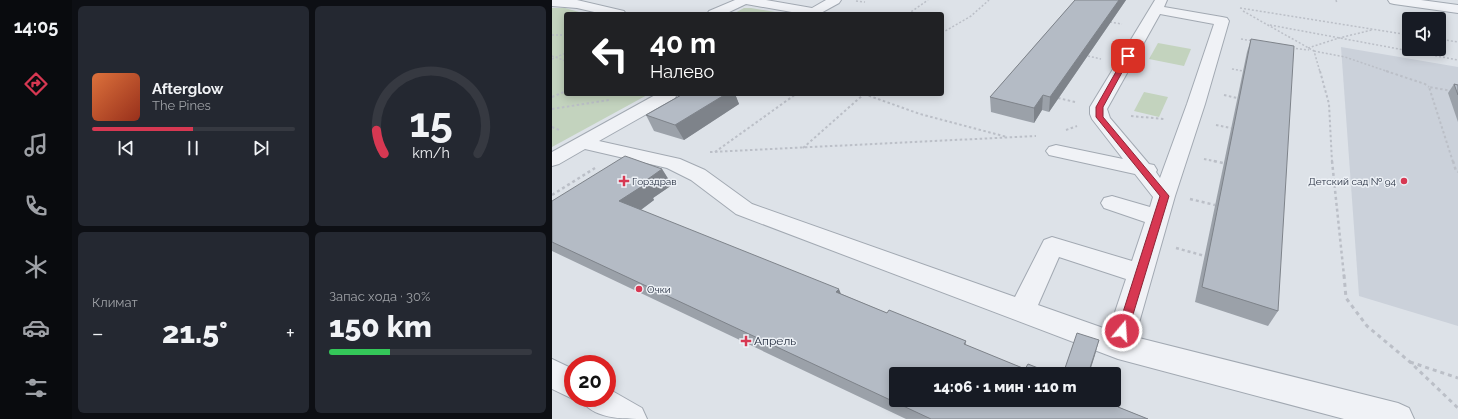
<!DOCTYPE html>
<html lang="ru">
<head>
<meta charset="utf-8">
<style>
	:root { --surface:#171b24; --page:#242831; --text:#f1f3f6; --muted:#9ea1a6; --line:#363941; --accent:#d73852 }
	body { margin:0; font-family:Raleway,sans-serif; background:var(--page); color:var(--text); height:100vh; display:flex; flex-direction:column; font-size:15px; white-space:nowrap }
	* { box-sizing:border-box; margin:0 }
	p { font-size:13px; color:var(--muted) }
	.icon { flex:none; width:22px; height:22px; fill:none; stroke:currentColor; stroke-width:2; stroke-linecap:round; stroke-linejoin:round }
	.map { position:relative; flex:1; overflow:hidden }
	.side { display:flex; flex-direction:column; gap:6px; padding:6px; background:#0d0f14; width:480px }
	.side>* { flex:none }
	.banner { position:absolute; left:12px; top:12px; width:380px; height:84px; border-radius:4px; box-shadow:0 2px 10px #0003; background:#202124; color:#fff; overflow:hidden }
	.buttons { position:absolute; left:850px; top:12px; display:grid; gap:8px }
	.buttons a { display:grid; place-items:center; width:44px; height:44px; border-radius:4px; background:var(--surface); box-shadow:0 2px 10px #0003; font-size:20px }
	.speed { position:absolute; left:12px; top:355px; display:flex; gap:8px; font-size:20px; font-weight:700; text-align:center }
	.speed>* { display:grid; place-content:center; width:52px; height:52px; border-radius:50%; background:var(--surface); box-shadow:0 2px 10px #0003; line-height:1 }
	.speed .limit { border:6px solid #d22; background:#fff; color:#111 }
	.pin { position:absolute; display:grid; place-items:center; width:34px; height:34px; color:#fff; margin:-17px; border-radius:8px; box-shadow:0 2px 6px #0006 }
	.me { position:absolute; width:44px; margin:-22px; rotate:18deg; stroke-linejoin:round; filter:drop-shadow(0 0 3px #0008) }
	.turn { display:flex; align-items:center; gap:14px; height:84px; padding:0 20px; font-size:18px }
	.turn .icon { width:52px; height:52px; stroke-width:2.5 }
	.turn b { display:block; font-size:28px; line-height:34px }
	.big { font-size:30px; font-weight:800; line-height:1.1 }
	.side .card { flex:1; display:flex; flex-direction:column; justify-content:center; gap:6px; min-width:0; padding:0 14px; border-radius:6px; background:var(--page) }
	.side .dial { align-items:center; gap:0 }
	.dial svg { height:104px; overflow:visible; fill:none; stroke:var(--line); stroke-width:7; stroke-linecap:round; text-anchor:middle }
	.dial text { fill:var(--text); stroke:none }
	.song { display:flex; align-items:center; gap:12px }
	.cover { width:48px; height:48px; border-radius:6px; background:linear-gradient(135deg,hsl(20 70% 55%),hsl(10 70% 35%)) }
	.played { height:4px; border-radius:2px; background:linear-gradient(90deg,var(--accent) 50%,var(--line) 50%) }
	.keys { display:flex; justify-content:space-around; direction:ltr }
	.heat { display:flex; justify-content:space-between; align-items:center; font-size:22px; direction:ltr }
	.charge { height:6px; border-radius:3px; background:linear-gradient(90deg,#34c759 30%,var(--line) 0) }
	.side .tiles { flex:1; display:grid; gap:6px; grid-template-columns:repeat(2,1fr) }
	.trip { position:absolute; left:337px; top:367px; width:232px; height:40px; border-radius:4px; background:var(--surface); box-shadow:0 2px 10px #0003; font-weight:800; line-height:40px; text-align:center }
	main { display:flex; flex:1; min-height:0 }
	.tab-bar { display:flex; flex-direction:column; width:72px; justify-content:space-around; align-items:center; background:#090b0e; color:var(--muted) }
	.tab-bar .icon { width:28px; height:28px }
	.tab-bar .on { color:var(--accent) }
	.tab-bar b { font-size:18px; color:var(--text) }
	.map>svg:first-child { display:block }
</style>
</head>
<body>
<main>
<nav class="tab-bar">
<b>14:05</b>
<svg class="icon on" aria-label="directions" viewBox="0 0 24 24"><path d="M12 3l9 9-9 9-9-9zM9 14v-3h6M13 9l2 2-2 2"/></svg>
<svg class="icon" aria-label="music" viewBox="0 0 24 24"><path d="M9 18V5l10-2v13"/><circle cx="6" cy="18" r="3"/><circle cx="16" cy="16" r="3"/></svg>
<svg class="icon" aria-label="phone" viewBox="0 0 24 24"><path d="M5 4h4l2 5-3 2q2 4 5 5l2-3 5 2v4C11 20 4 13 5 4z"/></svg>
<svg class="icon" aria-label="climate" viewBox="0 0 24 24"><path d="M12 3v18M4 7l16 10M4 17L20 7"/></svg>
<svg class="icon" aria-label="car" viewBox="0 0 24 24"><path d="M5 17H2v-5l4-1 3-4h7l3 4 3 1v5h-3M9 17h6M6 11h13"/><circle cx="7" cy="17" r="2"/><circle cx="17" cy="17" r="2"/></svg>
<svg class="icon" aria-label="filters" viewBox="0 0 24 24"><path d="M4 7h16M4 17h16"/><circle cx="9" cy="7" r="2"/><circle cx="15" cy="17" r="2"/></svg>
</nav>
<section class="side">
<div class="tiles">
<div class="card">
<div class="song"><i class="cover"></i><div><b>Afterglow</b><p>The Pines</p></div></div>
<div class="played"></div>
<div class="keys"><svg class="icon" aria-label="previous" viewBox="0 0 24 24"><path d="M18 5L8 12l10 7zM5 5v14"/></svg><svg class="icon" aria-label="pause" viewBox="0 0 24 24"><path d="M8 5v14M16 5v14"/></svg><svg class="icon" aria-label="next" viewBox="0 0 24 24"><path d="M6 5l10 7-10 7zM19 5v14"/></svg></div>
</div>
<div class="card dial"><svg viewBox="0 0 100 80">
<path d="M14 69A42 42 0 1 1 86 69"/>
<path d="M14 69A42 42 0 0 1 8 51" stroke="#d73852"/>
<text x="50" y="56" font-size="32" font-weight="700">15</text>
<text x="50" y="72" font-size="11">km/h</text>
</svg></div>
<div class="card"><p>Климат</p>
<div class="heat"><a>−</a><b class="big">21.5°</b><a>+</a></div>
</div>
<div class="card"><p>Запас хода · 30%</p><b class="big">150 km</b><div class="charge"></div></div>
</div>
</section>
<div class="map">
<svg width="906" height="419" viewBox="0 0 906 419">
	<rect width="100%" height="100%" fill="#dde2e8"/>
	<polygon fill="#cbd1da" points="789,47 906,67 906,326 807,296"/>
	<g fill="#c3d3be">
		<polygon points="0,8 13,8 34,14 14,14 14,94 97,94 0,147"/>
		<polygon points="192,8 199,8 235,14 181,14"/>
		<polygon points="606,43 639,49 632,66 597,59"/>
		<polygon points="592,92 616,97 607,117 582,111"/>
	</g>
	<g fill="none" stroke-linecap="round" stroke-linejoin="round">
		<defs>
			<g id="minor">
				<polygon points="0,0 25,0 72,11 74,14 51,14 25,8 0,6"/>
				<polygon points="183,0 214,0 260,8 274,0 289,0 287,3 267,14 251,14 194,4 173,14 155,14 157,11"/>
				<path d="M603 0H615L612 7 670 17 675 18 677 21 653 104 623 196 583 337 846 403 857 408 862 419H792L566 359 184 214 139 180 115 168 33 149 7 164 0 166V152L105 94H125L123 98 47 141 128 159 153 170 200 204 463 297 492 240 500 237 580 261 593 222 552 208 549 203 552 198 560 196 598 207 601 197 583 174 497 155 494 151 497 147 504 145 571 159 540 119 538 114V107ZM608 14 662 24 635 104 608 178 604 172 605 170 602 165 597 164 558 118 555 109ZM507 257 574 279 557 330 486 305Z"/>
				<polygon points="836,0 869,0 906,5 906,13 842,4 838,3"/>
				<polygon points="0,359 21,369 21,398 24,398 21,399 0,389"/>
				<path d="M55 388 90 408 95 419C69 419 40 419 28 398H55Z"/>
			</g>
		</defs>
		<use href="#minor" stroke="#a2a9b2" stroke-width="2"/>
		<g stroke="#bbbfc7" stroke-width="1.5" stroke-dasharray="2 2" stroke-linecap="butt">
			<polyline points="784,0 785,3"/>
			<polyline points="304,1 313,2"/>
			<polyline points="688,8 857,35"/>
			<polyline points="691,11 762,51 768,72"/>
			<polyline points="356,14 376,0"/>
			<polyline points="558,22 570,24"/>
			<polyline points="718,25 906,60"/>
			<polyline points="390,33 419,16 437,0"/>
			<polyline points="0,35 14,35"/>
			<polyline points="689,39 701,41"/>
			<polyline points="887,39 906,42"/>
			<polyline points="740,48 757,50"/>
			<polyline points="756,48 787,38 820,30"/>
			<polyline points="762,51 793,57 837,72"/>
			<polyline points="0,56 14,61"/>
			<polyline points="536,56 549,59"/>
			<polyline points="0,59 14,53"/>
			<polyline points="680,69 691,71"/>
		</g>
		<g stroke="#bbbfc7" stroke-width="2" stroke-dasharray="2.5 2.5" stroke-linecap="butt">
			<polyline points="768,71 777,104 780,162"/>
			<polyline points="834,71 873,84 877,87"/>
			<polyline points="312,94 368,114 455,137"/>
			<polyline points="672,95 685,98"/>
			<polyline points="0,97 14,91"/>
			<polyline points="506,98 523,102"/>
			<polyline points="0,109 57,100"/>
			<polyline points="579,116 612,119"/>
			<polyline points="664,125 679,128"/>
			<polyline points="0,127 7,130"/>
			<polyline points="514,130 525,126"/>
			<polyline points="251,148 312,94"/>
			<polyline points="158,152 484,136"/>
			<polyline points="163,152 244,94"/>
			<polyline points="652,159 666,162"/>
			<polyline points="901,162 877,87 906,92"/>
		</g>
		<g stroke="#bbbfc7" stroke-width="2.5" stroke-dasharray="3 3" stroke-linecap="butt">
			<polyline points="662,161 671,163"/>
			<polyline points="780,161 792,276"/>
			<polyline points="901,161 904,171 906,172"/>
			<polyline points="0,195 43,168"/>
			<polyline points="638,199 663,205"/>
			<polyline points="624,248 653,256"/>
		</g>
		<g stroke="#bbbfc7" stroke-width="3" stroke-dasharray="4 4" stroke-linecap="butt">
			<polyline points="792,275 794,298 815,326 858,362 906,408"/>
			<polyline points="858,362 906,378"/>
		</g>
		<use href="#minor" fill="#f0f2f6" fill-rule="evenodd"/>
	</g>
	<g fill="#9ba1a9">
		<polygon points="523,0 574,0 497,112 490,110 482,123 439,112 438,97"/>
		<polygon points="699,39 726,311 716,326 643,302 695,52"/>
		<polygon points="902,84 906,85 906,122 896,93"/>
		<polygon points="131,94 183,94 187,104 132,140 102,131 94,115"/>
		<polygon points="110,169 120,185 101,198 102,200 89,210 335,313 414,341 414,345 596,419 354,419 0,251 0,201"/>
	</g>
	<g fill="#7e838a">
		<polygon points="567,0 574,0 497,112 498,97"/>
		<polygon points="174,94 183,94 187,104 132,140 123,125"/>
		<polygon points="491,95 490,110 482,123 482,108"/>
		<polygon points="110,169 120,185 101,198 102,200 79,217 67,201 89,184"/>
		<polygon points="287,289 293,304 284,292"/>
		<polygon points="547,340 543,355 537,374 536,374"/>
	</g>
	<g fill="#b4bbc5" stroke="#7e838a">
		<polygon points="523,0 567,0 498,97 491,95 482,108 438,97"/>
		<polygon points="699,39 742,46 726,311 650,287"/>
		<polygon points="902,84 906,85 906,95"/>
		<polygon points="131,94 174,94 123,125 94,115"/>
		<polygon points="73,156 110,169 89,184 92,185 67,201 287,289 284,292 335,313 337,310 414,341 412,344 473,369 476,364 501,374 344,374 344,400 562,400 562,398 568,401 566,407 596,419 379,419 0,242 0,201"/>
		<polygon points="525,333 547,340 536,374 511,374"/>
	</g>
	<polygon fill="#d73852" stroke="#8c2435" points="574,54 579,56 551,107 551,117 617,196 576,331 574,335 570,336 566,335 565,331 608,196 544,117 544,107"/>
	<g fill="#d73852" stroke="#edf1f6" stroke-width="1.5">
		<path d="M70 175h4v4h4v4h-4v4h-4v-4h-4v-4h4z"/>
		<circle cx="852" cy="181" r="4"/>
		<circle cx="87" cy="289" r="4"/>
		<path d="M192 335h4v4h4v4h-4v4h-4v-4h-4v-4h4z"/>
	</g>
	<g text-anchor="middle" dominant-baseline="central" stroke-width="3" stroke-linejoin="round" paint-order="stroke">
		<g font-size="10" fill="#262f40" stroke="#edf1f6" text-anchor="start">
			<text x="80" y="181">Горздрав</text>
			<text x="844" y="181" text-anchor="end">Детский сад № 94</text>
			<text x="95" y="289">Очки</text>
		</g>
		<g font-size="12" fill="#262f40" stroke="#edf1f6" text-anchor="start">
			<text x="202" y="341">Апрель</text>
		</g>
	</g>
</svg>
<div class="buttons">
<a><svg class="icon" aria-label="sound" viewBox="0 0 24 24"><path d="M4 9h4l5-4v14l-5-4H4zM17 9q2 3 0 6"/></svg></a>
</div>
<div class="speed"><div class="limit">20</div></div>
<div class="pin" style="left:576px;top:56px;background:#d93025"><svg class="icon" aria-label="arrive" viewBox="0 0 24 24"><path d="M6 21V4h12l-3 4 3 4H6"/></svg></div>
<svg class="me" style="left:570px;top:331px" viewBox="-20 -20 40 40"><circle r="17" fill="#d73852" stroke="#fff" stroke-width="3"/><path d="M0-11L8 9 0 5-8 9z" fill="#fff"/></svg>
<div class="trip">14:06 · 1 мин · 110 m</div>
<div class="banner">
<div class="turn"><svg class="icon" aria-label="left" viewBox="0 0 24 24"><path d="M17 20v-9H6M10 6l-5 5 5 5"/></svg><div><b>40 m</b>Налево</div></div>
</div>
</div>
</main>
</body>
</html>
